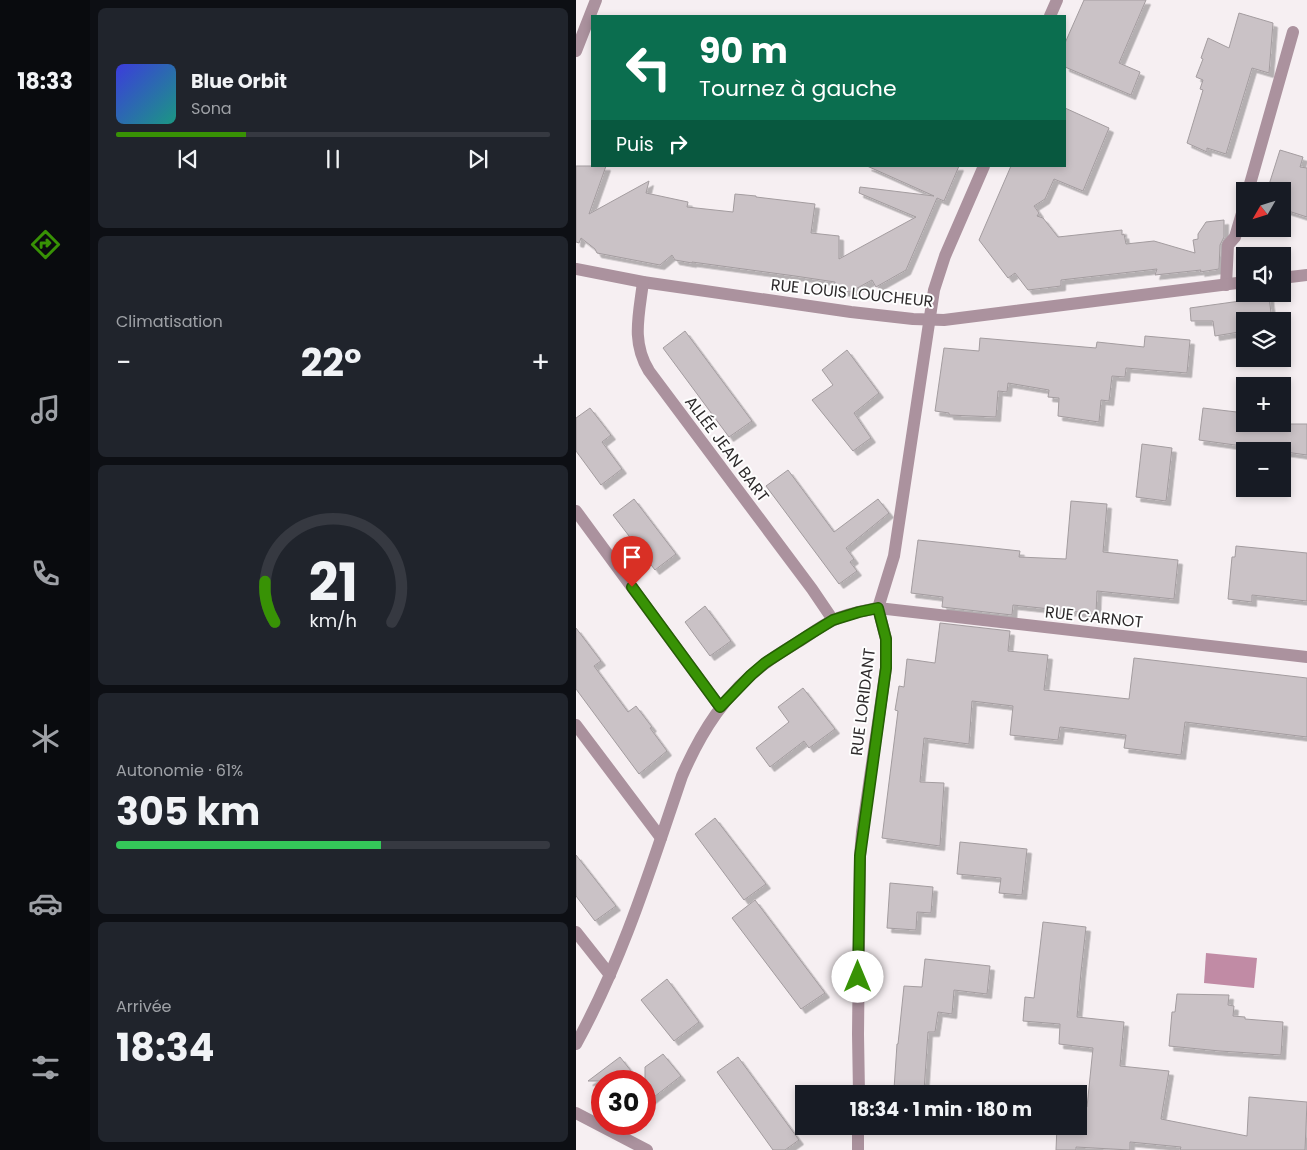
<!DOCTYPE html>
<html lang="fr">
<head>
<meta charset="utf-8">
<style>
	:root { --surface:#171b24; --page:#20242c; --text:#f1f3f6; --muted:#9ea1a6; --line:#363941; --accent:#389205 }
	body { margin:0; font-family:Poppins,sans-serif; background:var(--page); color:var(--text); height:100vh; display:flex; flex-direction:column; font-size:19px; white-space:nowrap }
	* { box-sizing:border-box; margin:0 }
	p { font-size:16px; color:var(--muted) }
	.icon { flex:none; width:28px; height:28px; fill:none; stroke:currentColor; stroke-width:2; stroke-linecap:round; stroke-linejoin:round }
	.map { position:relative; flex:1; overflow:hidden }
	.panel { display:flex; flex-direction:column; gap:8px; padding:8px; background:#0d0f14; width:486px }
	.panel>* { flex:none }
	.guide { position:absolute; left:15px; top:15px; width:475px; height:152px; border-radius:0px; box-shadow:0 2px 8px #0003; background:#0b6e4f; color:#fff; overflow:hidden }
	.needle { width:32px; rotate:231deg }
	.tools { position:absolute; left:660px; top:182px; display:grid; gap:10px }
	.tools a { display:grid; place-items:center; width:55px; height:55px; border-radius:0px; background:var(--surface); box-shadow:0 2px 8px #0003; font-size:25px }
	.speed { position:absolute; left:15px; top:1070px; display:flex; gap:10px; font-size:25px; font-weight:700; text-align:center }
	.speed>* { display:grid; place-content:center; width:65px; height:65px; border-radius:50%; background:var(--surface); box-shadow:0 2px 8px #0003; line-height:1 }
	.speed .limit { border:8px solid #d22; background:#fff; color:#111 }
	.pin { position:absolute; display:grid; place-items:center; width:42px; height:42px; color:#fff; margin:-51px -21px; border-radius:50% 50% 50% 0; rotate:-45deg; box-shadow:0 0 5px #0007 }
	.pin .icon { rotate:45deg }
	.me { position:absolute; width:55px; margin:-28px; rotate:0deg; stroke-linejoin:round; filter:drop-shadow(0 0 4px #0008) }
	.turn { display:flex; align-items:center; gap:18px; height:105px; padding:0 25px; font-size:22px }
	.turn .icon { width:65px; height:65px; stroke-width:2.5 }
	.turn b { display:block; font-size:35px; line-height:42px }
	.then { display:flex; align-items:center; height:48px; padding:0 25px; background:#0003; gap:10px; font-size:19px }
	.big { font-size:38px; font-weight:700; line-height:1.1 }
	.panel .widget { flex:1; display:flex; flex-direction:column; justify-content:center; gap:8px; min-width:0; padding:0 18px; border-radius:8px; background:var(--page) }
	.panel .dial { align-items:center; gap:0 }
	.dial svg { height:130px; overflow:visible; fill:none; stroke:var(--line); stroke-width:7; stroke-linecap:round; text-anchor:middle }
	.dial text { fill:var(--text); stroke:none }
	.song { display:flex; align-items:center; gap:15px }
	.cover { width:60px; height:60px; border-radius:8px; background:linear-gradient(135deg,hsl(240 70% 55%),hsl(170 70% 35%)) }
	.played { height:5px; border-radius:2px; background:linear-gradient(90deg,var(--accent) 30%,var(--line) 30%) }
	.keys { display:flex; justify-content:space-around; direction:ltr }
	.heat { display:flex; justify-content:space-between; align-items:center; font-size:28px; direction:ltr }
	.charge { height:8px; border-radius:4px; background:linear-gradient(90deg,#34c759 61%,var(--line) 0) }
	.trip { position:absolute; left:219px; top:1085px; width:292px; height:50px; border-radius:0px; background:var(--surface); box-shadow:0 2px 8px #0003; font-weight:700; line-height:50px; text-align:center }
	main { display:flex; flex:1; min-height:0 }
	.tab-bar { display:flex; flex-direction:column; width:90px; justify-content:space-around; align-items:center; background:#090b0e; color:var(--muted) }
	.tab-bar .icon { width:35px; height:35px }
	.tab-bar .selected { color:var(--accent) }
	.tab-bar b { font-size:22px; color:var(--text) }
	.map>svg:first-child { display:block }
</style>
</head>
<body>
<main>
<nav class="tab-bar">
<b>18:33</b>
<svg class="icon selected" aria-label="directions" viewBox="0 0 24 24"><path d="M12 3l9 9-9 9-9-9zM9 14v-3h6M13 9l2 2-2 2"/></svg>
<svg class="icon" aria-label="music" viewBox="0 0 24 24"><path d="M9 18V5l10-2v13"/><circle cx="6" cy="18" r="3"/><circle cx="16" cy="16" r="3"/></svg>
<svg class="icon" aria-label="phone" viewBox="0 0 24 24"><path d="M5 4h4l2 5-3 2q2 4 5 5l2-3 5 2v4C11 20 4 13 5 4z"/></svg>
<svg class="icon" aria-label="climate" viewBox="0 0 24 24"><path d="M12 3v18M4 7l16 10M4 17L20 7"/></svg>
<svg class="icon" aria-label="car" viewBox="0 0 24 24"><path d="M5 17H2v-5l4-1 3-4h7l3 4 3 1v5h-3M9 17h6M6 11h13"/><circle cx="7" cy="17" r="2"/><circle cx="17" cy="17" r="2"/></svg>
<svg class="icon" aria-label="filters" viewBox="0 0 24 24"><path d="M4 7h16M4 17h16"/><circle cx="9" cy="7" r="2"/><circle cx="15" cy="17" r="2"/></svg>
</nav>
<section class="panel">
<div class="widget">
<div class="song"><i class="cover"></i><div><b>Blue Orbit</b><p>Sona</p></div></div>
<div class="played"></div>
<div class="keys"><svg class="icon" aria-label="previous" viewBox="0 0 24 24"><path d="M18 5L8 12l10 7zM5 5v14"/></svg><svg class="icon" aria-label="pause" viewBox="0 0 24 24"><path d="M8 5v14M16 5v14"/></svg><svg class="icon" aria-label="next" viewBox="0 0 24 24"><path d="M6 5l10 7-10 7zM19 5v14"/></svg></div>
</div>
<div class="widget"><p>Climatisation</p>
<div class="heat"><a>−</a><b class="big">22°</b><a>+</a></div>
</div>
<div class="widget dial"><svg viewBox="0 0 100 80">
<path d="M14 69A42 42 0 1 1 86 69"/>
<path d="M14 69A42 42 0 0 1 8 44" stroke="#389205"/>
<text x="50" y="56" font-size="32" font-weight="700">21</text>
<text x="50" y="72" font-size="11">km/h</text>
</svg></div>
<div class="widget"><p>Autonomie · 61%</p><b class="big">305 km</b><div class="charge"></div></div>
<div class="widget"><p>Arrivée</p><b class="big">18:34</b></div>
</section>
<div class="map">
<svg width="731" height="1150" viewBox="0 0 731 1150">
	<defs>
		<filter id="shadow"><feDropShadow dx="4.5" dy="4.5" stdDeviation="0" flood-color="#0004"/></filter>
	</defs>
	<rect width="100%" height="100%" fill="#f6eff2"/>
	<polygon fill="#c18ba5" points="630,953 681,958 678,988 628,983"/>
	<g fill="#cac2c6" stroke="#a39c9f" filter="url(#shadow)">
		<polygon points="508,0 570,0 543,63 564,72 555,95 489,67 489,43"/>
		<polygon points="663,13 697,23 693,73 676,68 650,154 631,148 631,152 611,143 627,90 624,89 627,80 620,77 627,59 625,58 632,38 653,48"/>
		<polygon points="489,108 533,128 507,191 478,179 469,199 458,206 463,213 461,216 467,218 482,237 546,230 546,235 548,234 550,244 578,241 619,253 617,240 622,239 622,234 630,222 648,220 648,237 644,245 643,269 624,272 625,270 579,275 581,269 485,280 485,286 452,290 439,273 432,278 403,240 435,166 489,166"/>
		<polygon points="704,150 727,157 724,167 731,168 731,217 706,209 706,191 691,191"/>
		<polygon points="0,166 30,166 13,214 73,181 70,193 112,202 111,207 157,212 159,194 180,196 180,197 239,204 235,233 263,236 263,259 340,217 283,193 284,187 358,196 291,166 383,166 368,201 361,198 330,270 300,287 296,280 274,292 258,290 259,282 219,276 116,262 116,263 99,260 96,255 84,265 21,253 19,249 5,238 3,243 0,242"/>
		<polygon points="693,297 696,321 669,321 669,331 639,336 637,321 615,321 614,308"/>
		<polygon points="109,331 176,421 153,437 87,348"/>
		<polygon points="569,336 614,340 611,373 550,368 549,377 536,376 533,401 525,400 523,422 482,416 483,398 472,397 473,390 432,383 431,392 422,391 420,417 373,415 373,413 359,411 368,348 403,351 404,338 520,348 521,342 568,347"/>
		<polygon points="271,350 303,393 278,413 295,438 277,451 236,400 257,385 246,370"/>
		<polygon points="14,408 35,435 26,442 46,469 25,485 0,451 0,418"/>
		<polygon points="627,408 669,413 669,424 731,424 731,455 623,440"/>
		<polygon points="566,444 596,448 590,501 560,497"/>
		<polygon points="212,470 258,532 302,499 313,513 270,548 278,559 274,562 281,571 263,584 190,486"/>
		<polygon points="58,499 100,554 79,570 37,515"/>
		<polygon points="495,501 531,504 527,552 602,560 598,599 521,591 520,614 437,605 436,615 366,607 367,597 335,593 342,540 444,551 443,557 490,559"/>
		<polygon points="660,546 731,553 731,601 676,595 676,602 652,599 656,557 659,557"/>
		<polygon points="129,606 155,641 134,656 109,622"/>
		<polygon points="364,623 434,631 432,651 472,655 468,690 553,699 558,658 731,678 731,737 609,722 605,755 548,748 550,735 484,727 482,740 434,735 437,706 396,701 393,744 348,738 344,782 368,783 364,846 306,838 322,711 319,710 323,686 328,687 331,659 359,663"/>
		<polygon points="0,628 25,661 18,666 52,712 60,706 76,727 74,728 91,751 63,774 0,689"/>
		<polygon points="227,688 259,729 233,748 228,741 194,767 180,748 213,722 202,707"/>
		<polygon points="139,818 190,884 168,900 119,834"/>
		<polygon points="384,842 451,849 446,895 423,893 425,878 381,874"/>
		<polygon points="0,855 40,906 19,921 0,896"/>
		<polygon points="314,883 357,887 355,913 341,912 340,930 311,928"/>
		<polygon points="179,900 249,993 225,1009 156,918"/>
		<polygon points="467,922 510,927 505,972 501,1017 548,1022 544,1066 593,1071 585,1119 671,1136 673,1097 731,1102 729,1150 604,1150 605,1147 554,1142 554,1150 500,1147 500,1150 480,1150 481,1126 502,1126 502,1106 511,1107 517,1048 483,1044 484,1024 447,1021 449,997 458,998"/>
		<polygon points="349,959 414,966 411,994 378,990 376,1014 362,1012 359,1032 352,1032 348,1091 318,1089 321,1044 322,1044 328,986 346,987"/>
		<polygon points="91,979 123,1022 98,1041 65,1000"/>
		<polygon points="601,994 653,995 652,1005 658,1006 657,1016 669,1017 669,1019 707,1022 705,1055 644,1051 593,1046 596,1012 599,1012"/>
		<polygon points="87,1054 105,1076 69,1104 69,1067"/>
		<polygon points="44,1057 63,1081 12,1081"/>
		<polygon points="162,1057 223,1140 209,1150 197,1150 141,1072"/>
	</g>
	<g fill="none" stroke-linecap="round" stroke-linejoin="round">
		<g stroke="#ab929e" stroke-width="12">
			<polyline points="672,191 717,32"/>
			<polyline points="650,285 652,245 659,237 669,203"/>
			<polyline points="0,932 34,975"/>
		</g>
		<g stroke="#ab929e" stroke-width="12">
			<polyline points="474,16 481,0"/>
			<polyline points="0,51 20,0"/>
			<polyline points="0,269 67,282 275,312 337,319 368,320 669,282"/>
			<polyline points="706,278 731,275"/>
			<path d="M67 282C63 315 55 342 73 371L236 589 257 620"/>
			<polyline points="0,511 144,707"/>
			<polyline points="0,725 85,838"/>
			<path d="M0 1044C47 959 75 867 106 776 125 732 150 692 190 663 200 655 211 649 222 642 234 635 245 625 258 620 272 613 287 611 302 608L731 657"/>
			<polyline points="283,1094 282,1034 284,856 286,832 310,668 310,639 302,608 318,556 358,290 369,256 408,166"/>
			<polyline points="0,1113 71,1150"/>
			<polyline points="282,1150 282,1126"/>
		</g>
	</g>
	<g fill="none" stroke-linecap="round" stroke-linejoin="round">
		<defs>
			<polyline id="route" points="56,587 144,707 175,675 189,663 231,636 257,620 283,612 302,608 310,639 310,668 284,856 282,977"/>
		</defs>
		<use href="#route" stroke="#245f03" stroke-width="12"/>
		<use href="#route" stroke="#389205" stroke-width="9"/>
	</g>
	<g text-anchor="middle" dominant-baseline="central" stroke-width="4" stroke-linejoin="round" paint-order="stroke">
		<g font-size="16" fill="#2d2a2b" stroke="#fefefe">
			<text transform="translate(276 293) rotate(6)">RUE LOUIS LOUCHEUR</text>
			<text transform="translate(151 449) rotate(53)">ALLÉE JEAN BART</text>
			<text transform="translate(518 617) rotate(6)">RUE CARNOT</text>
			<text transform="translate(287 702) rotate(-83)">RUE LORIDANT</text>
		</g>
	</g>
</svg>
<div class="tools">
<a><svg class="needle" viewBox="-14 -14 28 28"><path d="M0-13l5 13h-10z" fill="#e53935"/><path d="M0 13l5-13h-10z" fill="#9ea1a6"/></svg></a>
<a><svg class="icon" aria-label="sound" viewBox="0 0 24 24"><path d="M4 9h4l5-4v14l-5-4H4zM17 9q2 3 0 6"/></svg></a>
<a><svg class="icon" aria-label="layers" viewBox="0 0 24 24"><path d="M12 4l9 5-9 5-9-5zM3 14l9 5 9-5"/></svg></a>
<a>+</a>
<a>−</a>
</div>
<div class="speed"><div class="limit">30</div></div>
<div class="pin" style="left:56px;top:587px;background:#d93025"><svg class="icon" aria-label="arrive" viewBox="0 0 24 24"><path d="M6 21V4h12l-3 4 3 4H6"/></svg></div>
<svg class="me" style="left:282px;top:977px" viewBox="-20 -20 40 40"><circle r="19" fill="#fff"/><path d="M0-13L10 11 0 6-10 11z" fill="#389205"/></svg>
<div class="trip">18:34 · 1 min · 180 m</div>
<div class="guide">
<div class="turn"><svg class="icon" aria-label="left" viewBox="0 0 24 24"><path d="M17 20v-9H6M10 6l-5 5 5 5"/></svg><div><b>90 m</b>Tournez à gauche</div></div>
<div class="then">Puis<svg class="icon" aria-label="right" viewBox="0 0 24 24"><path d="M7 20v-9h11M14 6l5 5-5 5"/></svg></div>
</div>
</div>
</main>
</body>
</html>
